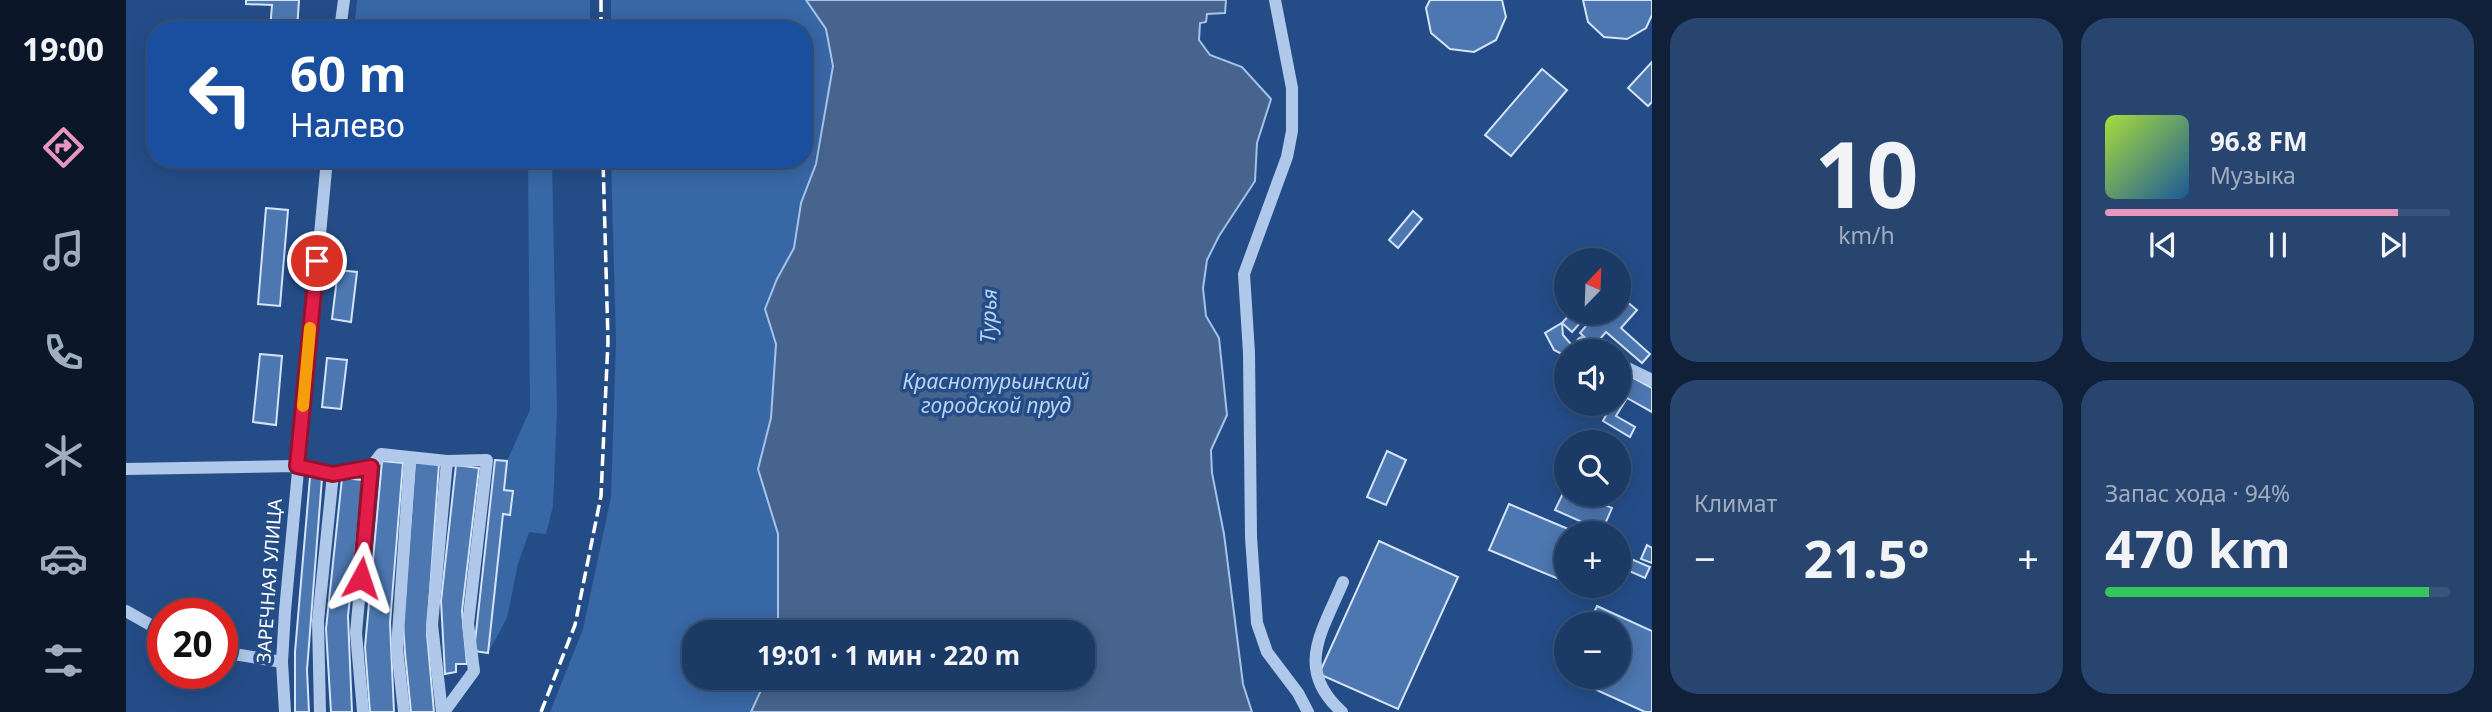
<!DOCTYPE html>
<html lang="ru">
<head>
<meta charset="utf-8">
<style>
	:root { --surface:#1b3a66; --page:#28456f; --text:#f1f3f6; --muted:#a0adbf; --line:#39547a; --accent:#e797bd }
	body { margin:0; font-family:"Noto Sans",sans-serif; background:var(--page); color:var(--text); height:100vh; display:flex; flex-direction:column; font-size:26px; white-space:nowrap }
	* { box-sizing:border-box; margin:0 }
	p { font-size:23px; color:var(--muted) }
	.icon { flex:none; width:38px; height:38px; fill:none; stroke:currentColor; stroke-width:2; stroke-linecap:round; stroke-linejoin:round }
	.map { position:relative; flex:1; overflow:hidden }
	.drawer { display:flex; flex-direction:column; gap:18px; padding:18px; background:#0f2038; width:840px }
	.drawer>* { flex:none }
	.guide { position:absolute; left:21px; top:21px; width:665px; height:147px; border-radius:28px; box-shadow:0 4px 18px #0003,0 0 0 2px var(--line); background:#1a4fa0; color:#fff; overflow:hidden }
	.needle { width:46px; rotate:23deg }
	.fabs { position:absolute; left:1428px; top:248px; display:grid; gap:14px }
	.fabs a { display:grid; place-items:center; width:77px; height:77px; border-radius:50%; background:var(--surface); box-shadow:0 4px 18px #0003,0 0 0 2px var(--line); font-size:35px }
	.speed { position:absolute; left:21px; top:598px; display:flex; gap:14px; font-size:35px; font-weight:700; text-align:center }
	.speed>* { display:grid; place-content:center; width:91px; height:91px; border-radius:50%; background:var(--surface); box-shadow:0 4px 18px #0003,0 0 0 2px var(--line); line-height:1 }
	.speed .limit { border:10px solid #d22; background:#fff; color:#111 }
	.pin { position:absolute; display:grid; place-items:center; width:60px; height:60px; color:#fff; margin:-30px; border:4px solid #fff; border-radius:50%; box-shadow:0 2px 7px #0007 }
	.me { position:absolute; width:77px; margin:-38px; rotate:5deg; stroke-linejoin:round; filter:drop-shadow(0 0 5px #0008) }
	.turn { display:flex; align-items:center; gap:24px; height:147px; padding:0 28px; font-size:32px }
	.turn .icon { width:91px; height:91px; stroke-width:2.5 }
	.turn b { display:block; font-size:49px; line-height:60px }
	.big { font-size:52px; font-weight:700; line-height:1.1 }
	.drawer .widget { flex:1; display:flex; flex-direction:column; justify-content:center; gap:10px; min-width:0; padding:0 24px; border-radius:28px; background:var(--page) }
	.drawer .dial { align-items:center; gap:0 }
	.dial b { font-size:91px; line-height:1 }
	.song { display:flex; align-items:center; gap:21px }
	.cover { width:84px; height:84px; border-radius:10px; background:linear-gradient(135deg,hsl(80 70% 55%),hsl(210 70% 35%)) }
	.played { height:7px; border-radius:4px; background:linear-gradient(90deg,var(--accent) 85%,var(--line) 85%) }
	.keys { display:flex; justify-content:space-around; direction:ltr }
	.heat { display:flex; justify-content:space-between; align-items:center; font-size:38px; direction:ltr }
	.charge { height:10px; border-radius:5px; background:linear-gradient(90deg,#34c759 94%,var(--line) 0) }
	.drawer .tiles { flex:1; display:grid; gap:18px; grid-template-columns:repeat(2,1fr) }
	.trip { position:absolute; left:556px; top:620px; width:413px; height:70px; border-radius:28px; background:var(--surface); box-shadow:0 4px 18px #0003,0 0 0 2px var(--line); font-weight:700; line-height:70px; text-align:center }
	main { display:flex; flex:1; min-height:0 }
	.tab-bar { display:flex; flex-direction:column; width:126px; justify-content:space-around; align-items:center; background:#0b1729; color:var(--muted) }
	.tab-bar .icon { width:49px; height:49px }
	.tab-bar .on { color:var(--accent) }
	.tab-bar b { font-size:32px; color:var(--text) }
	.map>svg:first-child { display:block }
</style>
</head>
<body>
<main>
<nav class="tab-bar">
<b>19:00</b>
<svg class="icon on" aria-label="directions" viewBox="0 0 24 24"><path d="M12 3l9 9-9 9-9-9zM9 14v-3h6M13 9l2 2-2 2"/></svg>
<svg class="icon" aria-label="music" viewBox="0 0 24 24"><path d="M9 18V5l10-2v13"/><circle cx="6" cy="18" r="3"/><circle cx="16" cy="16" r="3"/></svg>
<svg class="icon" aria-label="phone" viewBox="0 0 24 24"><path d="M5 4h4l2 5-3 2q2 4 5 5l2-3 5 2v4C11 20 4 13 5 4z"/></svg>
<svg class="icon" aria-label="climate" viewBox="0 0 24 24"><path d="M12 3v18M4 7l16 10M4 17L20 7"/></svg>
<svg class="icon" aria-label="car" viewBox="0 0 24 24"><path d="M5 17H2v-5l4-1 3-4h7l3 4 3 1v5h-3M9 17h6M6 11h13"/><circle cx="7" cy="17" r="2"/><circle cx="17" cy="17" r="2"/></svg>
<svg class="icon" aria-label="filters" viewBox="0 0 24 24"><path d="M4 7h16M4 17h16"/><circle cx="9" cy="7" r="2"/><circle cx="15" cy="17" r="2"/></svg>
</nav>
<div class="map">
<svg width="1526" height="712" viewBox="0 0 1526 712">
	<rect width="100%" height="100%" fill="#244d88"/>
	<g fill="#3867a5">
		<polygon points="231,0 464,0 464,30 228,30"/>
		<polygon points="485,0 680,0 700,29 707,66 690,164 675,203 668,248 651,279 639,309 650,344 645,418 632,469 652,534 652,632 569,632 569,677 641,677 625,712 424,712 457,629 485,497 490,342 485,159 677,159 677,30 485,30"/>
		<polygon points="402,159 426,161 431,409 427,506 420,534 403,532 392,564 381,618 362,653 377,514 384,515 387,491 378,490 381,461 404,410"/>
	</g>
	<polygon fill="#47648e" stroke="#a4c3ea" stroke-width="2" points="680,0 1100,0 1099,13 1081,14 1080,22 1074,23 1073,40 1084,55 1116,67 1145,99 1131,143 1129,181 1093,236 1081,260 1077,288 1080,316 1093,338 1101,415 1085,450 1086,473 1098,534 1117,684 1126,712 625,712 641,677 957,677 957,632 652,632 652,534 632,469 645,418 650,344 639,309 651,279 668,248 675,203 690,164 707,66 700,29"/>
	<g fill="#4c77b0" stroke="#d4e3f7" stroke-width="2">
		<polygon points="120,0 173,0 171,30 144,30 146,5 120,4"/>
		<polygon points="1304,0 1376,0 1380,17 1370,40 1348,52 1324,49 1305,33 1300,8"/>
		<polygon points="1457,0 1526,0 1526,15 1520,28 1501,39 1478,37 1462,22"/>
		<polygon points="1526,62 1526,102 1522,106 1502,88"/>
		<polygon points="1416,69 1441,90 1385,156 1359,135"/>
		<polygon points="140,208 162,210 154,306 132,304"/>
		<polygon points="1287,211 1296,219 1272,248 1263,240"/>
		<polygon points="212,270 231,272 225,322 206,319"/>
		<polygon points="1493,295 1511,310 1495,328 1524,354 1516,363 1480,332 1468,346 1454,333 1471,313 1493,313"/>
		<polygon points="1445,313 1463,313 1446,332 1436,323"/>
		<polygon points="1436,323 1437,335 1444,343 1459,352 1440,352 1440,371 1430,365 1436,354 1428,350 1419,333"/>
		<polygon points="134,354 156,356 150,425 127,422"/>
		<polygon points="201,358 221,360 215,409 196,407"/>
		<polygon points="1493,370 1526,388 1526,412 1501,398 1490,416 1509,427 1504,437 1477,421 1486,404 1493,404 1496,387 1493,385"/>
		<polygon points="1261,451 1280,460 1260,505 1241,497"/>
		<polygon points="369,460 381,461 378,490 387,491 384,515 377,514 362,653 348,651"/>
		<polygon points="256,461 277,463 264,623 268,712 244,712 239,647"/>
		<polygon points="289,462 313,464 301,634 308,712 285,712 279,653 277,623"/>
		<polygon points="330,465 353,468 336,611 341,664 330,664 330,672 319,674 315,601"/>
		<polygon points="184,477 196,478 181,670 183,712 169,712 169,652"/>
		<polygon points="216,478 237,480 222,616 226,712 205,712 200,629"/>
		<polygon points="1440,487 1440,495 1457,495 1486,508 1476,531 1429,510"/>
		<polygon points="1383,504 1454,534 1440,534 1440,582 1363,550"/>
		<polygon points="1253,541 1332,577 1272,709 1193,674"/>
		<polygon points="1521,545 1526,548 1526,563 1515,559"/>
		<polygon points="1498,556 1524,567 1519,578 1494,567"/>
		<polygon points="1471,606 1526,631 1526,712 1519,712 1442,677 1493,677 1493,625 1462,625"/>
	</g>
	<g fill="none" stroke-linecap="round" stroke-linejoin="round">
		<g stroke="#b0c8e9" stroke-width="12">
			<polyline points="1149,0 1166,88 1166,131 1161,157 1118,274 1123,353 1125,537 1131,623 1141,652 1172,693 1182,712"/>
			<polyline points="214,30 218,0"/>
			<polyline points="1456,342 1472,352"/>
			<polyline points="1493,364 1526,380"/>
			<polyline points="0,469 171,466 207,474 245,467 255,454 321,461 361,460 342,624 348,671 318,712"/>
			<polyline points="0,611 37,632"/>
			<polyline points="96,652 156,662"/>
			<polyline points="159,712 156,662 159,611 201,159"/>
			<polyline points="194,712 192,621 207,474"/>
			<polyline points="237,712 230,633 245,467"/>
			<polyline points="278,712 271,648 284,458"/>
			<polyline points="316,712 306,625 321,461"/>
			<path d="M1216 712C1168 669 1196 632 1217 582"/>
		</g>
		<g stroke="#fff" stroke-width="3.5" stroke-dasharray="12 5" stroke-linecap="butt">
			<polyline points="475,0 475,30"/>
			<polyline points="415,712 449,625 475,496 482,341 477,159"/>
		</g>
	</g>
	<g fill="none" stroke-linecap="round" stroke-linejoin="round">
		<defs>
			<polyline id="route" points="191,261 171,466 207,474 245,467 235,578"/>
		</defs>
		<use href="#route" stroke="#92132f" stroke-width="18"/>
		<use href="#route" stroke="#e11d48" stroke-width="12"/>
		<polyline stroke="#f59e0b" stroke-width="12" points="177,406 184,328"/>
	</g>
	<g text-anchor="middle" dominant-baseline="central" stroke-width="7" stroke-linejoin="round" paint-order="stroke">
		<g font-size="19" fill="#fff" stroke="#244d88">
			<text transform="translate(143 581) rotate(-86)">ЗАРЕЧНАЯ УЛИЦА</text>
		</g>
		<g font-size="21" font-style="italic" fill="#bcd3f1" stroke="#244d88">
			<text transform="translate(862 316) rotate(-88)">Турья</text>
			<text x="870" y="381">Краснотурьинский<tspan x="870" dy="24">городской пруд</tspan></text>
		</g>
	</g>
</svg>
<div class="fabs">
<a><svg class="needle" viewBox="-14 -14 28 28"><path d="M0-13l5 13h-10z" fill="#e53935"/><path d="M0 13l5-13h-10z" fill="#a0adbf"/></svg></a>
<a><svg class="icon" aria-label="sound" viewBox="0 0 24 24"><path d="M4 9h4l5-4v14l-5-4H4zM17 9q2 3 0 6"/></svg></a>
<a><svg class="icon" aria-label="search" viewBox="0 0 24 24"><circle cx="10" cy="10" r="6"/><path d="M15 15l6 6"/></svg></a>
<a>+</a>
<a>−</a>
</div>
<div class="speed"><div class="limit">20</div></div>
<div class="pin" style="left:191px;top:261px;background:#d93025"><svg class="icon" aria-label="arrive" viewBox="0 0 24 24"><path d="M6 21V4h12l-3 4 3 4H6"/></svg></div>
<svg class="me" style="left:235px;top:578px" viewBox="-20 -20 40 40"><path d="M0-17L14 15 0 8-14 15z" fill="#e11d48" stroke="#fff" stroke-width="4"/></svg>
<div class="trip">19:01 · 1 мин · 220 m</div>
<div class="guide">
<div class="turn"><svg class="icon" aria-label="left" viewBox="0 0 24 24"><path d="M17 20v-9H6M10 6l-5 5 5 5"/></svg><div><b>60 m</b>Налево</div></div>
</div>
</div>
<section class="drawer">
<div class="tiles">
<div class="widget dial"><b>10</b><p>km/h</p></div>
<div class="widget">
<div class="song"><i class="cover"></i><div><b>96.8 FM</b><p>Музыка</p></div></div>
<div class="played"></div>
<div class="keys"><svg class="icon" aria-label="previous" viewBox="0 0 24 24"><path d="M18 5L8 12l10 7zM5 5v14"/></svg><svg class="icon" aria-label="pause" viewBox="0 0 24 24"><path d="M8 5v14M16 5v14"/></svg><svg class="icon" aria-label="next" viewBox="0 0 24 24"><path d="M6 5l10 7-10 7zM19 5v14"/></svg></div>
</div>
<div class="widget"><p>Климат</p>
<div class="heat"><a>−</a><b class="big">21.5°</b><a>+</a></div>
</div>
<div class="widget"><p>Запас хода · 94%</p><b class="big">470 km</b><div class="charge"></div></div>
</div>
</section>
</main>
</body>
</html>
